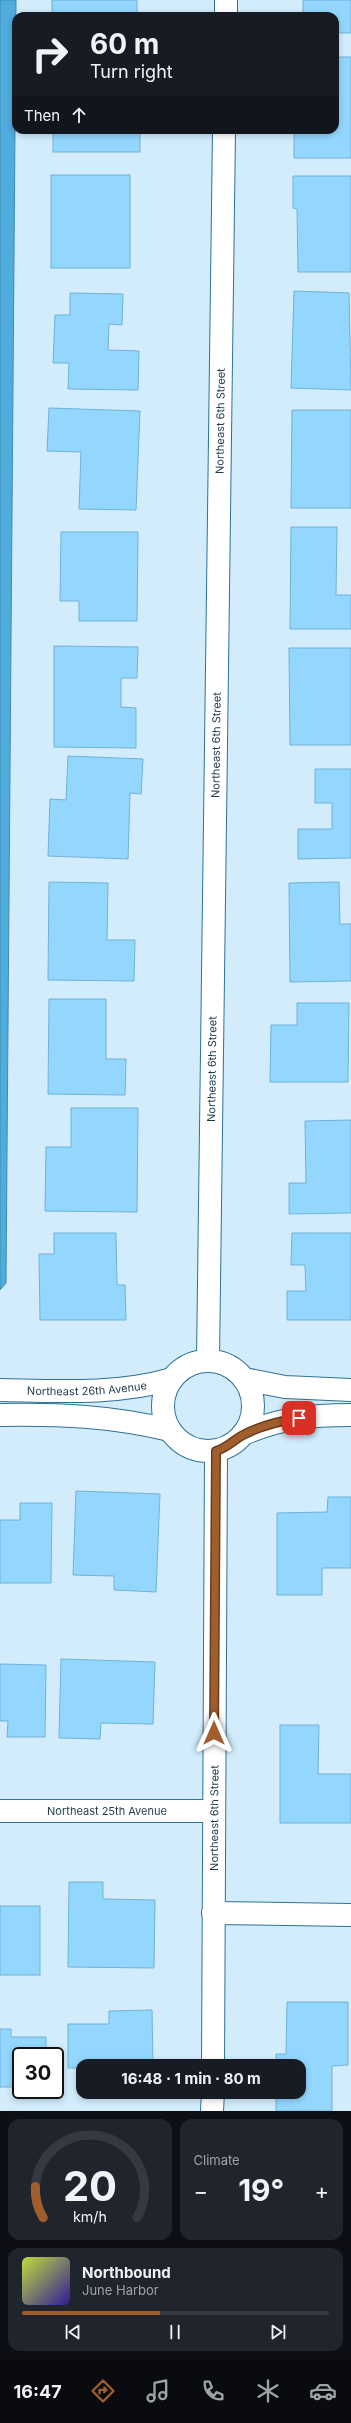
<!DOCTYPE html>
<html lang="en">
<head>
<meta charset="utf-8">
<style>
	:root { --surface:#171b24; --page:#20242c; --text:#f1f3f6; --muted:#9ea1a6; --line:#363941; --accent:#a05e2c }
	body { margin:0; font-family:Inter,sans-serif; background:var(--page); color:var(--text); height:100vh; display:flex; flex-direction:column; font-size:15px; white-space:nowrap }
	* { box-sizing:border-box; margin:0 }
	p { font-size:13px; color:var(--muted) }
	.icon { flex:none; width:22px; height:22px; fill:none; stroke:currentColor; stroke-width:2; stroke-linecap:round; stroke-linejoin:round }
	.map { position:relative; height:2111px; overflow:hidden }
	.drawer { display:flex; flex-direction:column; gap:8px; padding:8px; background:#0d0f14; flex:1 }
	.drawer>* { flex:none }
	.top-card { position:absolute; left:12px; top:12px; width:327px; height:122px; border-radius:12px; box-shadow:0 2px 6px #0003; background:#171b24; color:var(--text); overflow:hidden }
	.speed { position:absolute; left:12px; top:2047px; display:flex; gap:8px; font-size:20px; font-weight:700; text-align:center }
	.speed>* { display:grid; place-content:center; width:52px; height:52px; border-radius:50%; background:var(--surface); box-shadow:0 2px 6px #0003; line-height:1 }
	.speed .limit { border:2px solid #111; border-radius:6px; background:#fff; color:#111 }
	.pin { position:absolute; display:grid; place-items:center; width:34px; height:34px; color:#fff; margin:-17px; border-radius:8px; box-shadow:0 2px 6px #0006 }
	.me { position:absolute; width:44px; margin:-22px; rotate:0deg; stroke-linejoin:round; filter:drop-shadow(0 0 3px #0008) }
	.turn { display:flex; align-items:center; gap:14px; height:84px; padding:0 12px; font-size:18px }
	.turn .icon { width:52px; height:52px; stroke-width:2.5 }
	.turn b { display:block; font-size:28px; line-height:34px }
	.then { display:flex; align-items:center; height:38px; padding:0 12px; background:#0003; gap:8px; font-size:15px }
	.big { font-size:30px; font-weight:700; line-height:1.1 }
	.drawer .tile { flex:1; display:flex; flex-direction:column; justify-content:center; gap:6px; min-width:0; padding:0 14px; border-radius:12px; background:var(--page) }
	.drawer .dial { align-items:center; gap:0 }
	.dial svg { height:104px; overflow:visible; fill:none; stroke:var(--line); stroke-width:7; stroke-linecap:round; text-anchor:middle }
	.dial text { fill:var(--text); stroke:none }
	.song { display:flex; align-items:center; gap:12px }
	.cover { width:48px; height:48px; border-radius:6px; background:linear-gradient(135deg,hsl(70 70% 55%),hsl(250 70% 35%)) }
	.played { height:4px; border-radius:2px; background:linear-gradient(90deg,var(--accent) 45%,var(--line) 45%) }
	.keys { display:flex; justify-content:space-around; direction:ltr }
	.heat { display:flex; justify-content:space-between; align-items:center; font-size:22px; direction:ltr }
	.drawer .tiles { flex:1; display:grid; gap:8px; grid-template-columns:1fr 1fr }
	.tile:last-child { grid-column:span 2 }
	.trip { position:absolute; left:76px; top:2059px; width:230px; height:40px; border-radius:12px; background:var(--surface); box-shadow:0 2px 6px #0003; font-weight:700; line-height:40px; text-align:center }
	.dock { display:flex; height:64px; justify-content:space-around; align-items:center; background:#090b0e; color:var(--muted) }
	.dock .icon { width:28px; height:28px }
	.dock .active { color:var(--accent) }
	.dock b { font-size:18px; color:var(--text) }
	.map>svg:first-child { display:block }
</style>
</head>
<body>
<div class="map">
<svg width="351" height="2111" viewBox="0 0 351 2111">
	<rect width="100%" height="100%" fill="#d2ecfc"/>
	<polygon fill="#4facdd" stroke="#408ab1" points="0,0 16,0 6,1283 0,1290"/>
	<g fill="#93d7fe" stroke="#70b2d8">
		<rect x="52" y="0" width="85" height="16"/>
		<polygon points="303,0 351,0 351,33 335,33 335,16 303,16"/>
		<polygon points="335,57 351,57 351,158 294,158 294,130 335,130"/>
		<rect x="53" y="130" width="87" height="22"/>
		<rect x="51" y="175" width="79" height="93"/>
		<polygon points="293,176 351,176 351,272 298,272 297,209 293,208"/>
		<polygon points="294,291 349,293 351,390 291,388"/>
		<polygon points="70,293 123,294 122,325 109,324 108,350 139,351 138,390 68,389 69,363 53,363 55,315 70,315"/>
		<polygon points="49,408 140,411 136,510 79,509 81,452 47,451"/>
		<polygon points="292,410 351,410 351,508 291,508"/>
		<polygon points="291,527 337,527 336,595 351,595 351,629 290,629"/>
		<polygon points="61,532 138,532 137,621 79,621 79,601 60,601"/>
		<polygon points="54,646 138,647 137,678 121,678 121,707 136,708 136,748 54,747"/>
		<polygon points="289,648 351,648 351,745 290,745"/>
		<polygon points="68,756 143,759 141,794 130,793 128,859 48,856 50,799 66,800"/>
		<polygon points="315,769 351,769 351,858 298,859 298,829 332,829 332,803 315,803"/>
		<polygon points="49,882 108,883 107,940 135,940 134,981 48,980"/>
		<polygon points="339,882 340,924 351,924 351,981 290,982 289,883"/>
		<polygon points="49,999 106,999 106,1059 126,1059 125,1095 48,1094"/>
		<polygon points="297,1003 349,1003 348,1082 270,1082 271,1025 297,1025"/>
		<polygon points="71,1108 138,1108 137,1212 45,1211 46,1147 71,1147"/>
		<polygon points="351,1120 351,1213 289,1214 289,1183 306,1183 305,1121"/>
		<polygon points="54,1233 116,1233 117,1285 125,1285 126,1320 40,1320 39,1254 54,1254"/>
		<polygon points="292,1233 351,1233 351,1320 287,1320 287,1291 306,1291 305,1265 291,1265"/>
		<polygon points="76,1491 160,1494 156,1592 114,1590 114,1576 73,1575"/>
		<polygon points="328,1497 351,1497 351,1568 322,1568 322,1595 277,1595 277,1513 327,1512"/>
		<polygon points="20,1503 52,1503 51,1583 0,1583 0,1520 20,1520"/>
		<polygon points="61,1659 155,1662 153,1724 101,1723 100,1739 59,1738"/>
		<polygon points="0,1664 46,1665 45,1737 7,1737 8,1721 0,1721"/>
		<polygon points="280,1725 319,1725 318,1774 351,1774 351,1823 280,1823"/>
		<polygon points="69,1882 103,1882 103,1899 155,1900 154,1968 68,1967"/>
		<rect x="0" y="1906" width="40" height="69"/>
		<polygon points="287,2002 348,2002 348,2065 332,2066 332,2111 276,2111 276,2092 299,2092 299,2066 276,2066 276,2054 286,2054"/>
		<polygon points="152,2010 153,2066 83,2066 83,2068 68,2068 68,2024 109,2024 109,2011"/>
		<polygon points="0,2029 11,2029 11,2037 46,2037 46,2056 21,2056 21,2087 0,2087"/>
	</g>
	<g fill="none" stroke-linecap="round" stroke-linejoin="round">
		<defs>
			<g id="minor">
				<polyline points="226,16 226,0"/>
				<path id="s1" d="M208 1360 224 130"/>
				<circle cx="208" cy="1406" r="45"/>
				<polyline points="244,1379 285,1387 351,1390"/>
				<path id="s2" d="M0 1390C57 1391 116 1395 172 1379"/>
				<path d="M0 1415C62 1414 109 1416 170 1430"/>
				<path d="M243 1434C282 1418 309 1415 351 1415"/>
				<path id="s3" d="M0 1811H214"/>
				<polyline points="213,1913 351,1915"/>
				<path id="s4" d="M213 2066 216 1451"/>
				<polyline points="212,2111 213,2092"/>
			</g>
		</defs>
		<use href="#minor" stroke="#2e7295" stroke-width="24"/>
		<use href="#minor" stroke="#fff" stroke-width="22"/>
	</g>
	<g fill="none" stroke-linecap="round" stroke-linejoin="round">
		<defs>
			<path id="route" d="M214 1733 216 1451C229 1447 234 1439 245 1434 263 1425 280 1421 299 1418"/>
		</defs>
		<use href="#route" stroke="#683d1d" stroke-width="10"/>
		<use href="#route" stroke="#a05e2c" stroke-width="7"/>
	</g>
	<g text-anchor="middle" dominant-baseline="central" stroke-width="4" stroke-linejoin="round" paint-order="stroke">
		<g font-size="11" fill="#1e3949" stroke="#d2ecfc">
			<text stroke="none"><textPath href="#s1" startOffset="939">Northeast 6th Street</textPath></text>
			<text stroke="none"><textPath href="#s1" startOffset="615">Northeast 6th Street</textPath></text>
			<text stroke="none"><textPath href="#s1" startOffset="291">Northeast 6th Street</textPath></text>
			<text stroke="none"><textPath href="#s2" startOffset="87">Northeast 26th Avenue</textPath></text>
			<text stroke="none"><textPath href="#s3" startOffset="107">Northeast 25th Avenue</textPath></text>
			<text stroke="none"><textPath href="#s4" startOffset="248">Northeast 6th Street</textPath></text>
		</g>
	</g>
</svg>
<div class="speed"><div class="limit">30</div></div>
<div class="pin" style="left:299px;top:1418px;background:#d93025"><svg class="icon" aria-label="arrive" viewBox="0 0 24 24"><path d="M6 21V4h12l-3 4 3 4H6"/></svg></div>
<svg class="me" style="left:214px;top:1733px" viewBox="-20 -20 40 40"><path d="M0-17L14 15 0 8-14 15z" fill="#a05e2c" stroke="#fff" stroke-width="4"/></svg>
<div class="trip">16:48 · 1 min · 80 m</div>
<div class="top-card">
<div class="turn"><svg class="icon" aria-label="right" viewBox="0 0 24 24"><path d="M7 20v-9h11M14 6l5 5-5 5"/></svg><div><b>60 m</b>Turn right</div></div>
<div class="then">Then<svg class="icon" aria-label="ahead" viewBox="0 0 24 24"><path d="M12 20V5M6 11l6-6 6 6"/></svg></div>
</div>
</div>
<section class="drawer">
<div class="tiles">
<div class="tile dial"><svg viewBox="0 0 100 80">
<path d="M14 69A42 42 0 1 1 86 69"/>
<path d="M14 69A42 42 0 0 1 8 45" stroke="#a05e2c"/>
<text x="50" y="56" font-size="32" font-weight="700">20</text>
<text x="50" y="72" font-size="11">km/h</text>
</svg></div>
<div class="tile"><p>Climate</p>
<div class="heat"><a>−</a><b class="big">19°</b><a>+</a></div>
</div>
<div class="tile">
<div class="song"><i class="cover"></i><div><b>Northbound</b><p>June Harbor</p></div></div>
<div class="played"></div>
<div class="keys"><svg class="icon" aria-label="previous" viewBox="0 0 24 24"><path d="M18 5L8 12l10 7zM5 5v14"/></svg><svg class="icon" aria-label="pause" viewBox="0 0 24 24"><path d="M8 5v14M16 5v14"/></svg><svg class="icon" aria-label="next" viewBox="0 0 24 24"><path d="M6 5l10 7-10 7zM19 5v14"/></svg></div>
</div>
</div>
</section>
<nav class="dock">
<b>16:47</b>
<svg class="icon active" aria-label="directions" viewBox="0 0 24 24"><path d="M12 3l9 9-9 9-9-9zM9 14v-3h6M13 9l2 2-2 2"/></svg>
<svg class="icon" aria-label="music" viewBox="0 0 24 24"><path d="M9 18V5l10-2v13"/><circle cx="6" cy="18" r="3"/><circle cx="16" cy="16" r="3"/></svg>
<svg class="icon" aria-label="phone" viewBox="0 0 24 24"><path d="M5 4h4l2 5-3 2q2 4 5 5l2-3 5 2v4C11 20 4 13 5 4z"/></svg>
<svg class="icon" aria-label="climate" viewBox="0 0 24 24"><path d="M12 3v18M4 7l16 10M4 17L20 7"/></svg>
<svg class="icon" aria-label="car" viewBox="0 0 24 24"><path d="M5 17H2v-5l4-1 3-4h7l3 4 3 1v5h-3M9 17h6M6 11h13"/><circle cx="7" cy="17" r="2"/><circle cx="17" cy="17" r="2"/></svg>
</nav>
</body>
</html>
